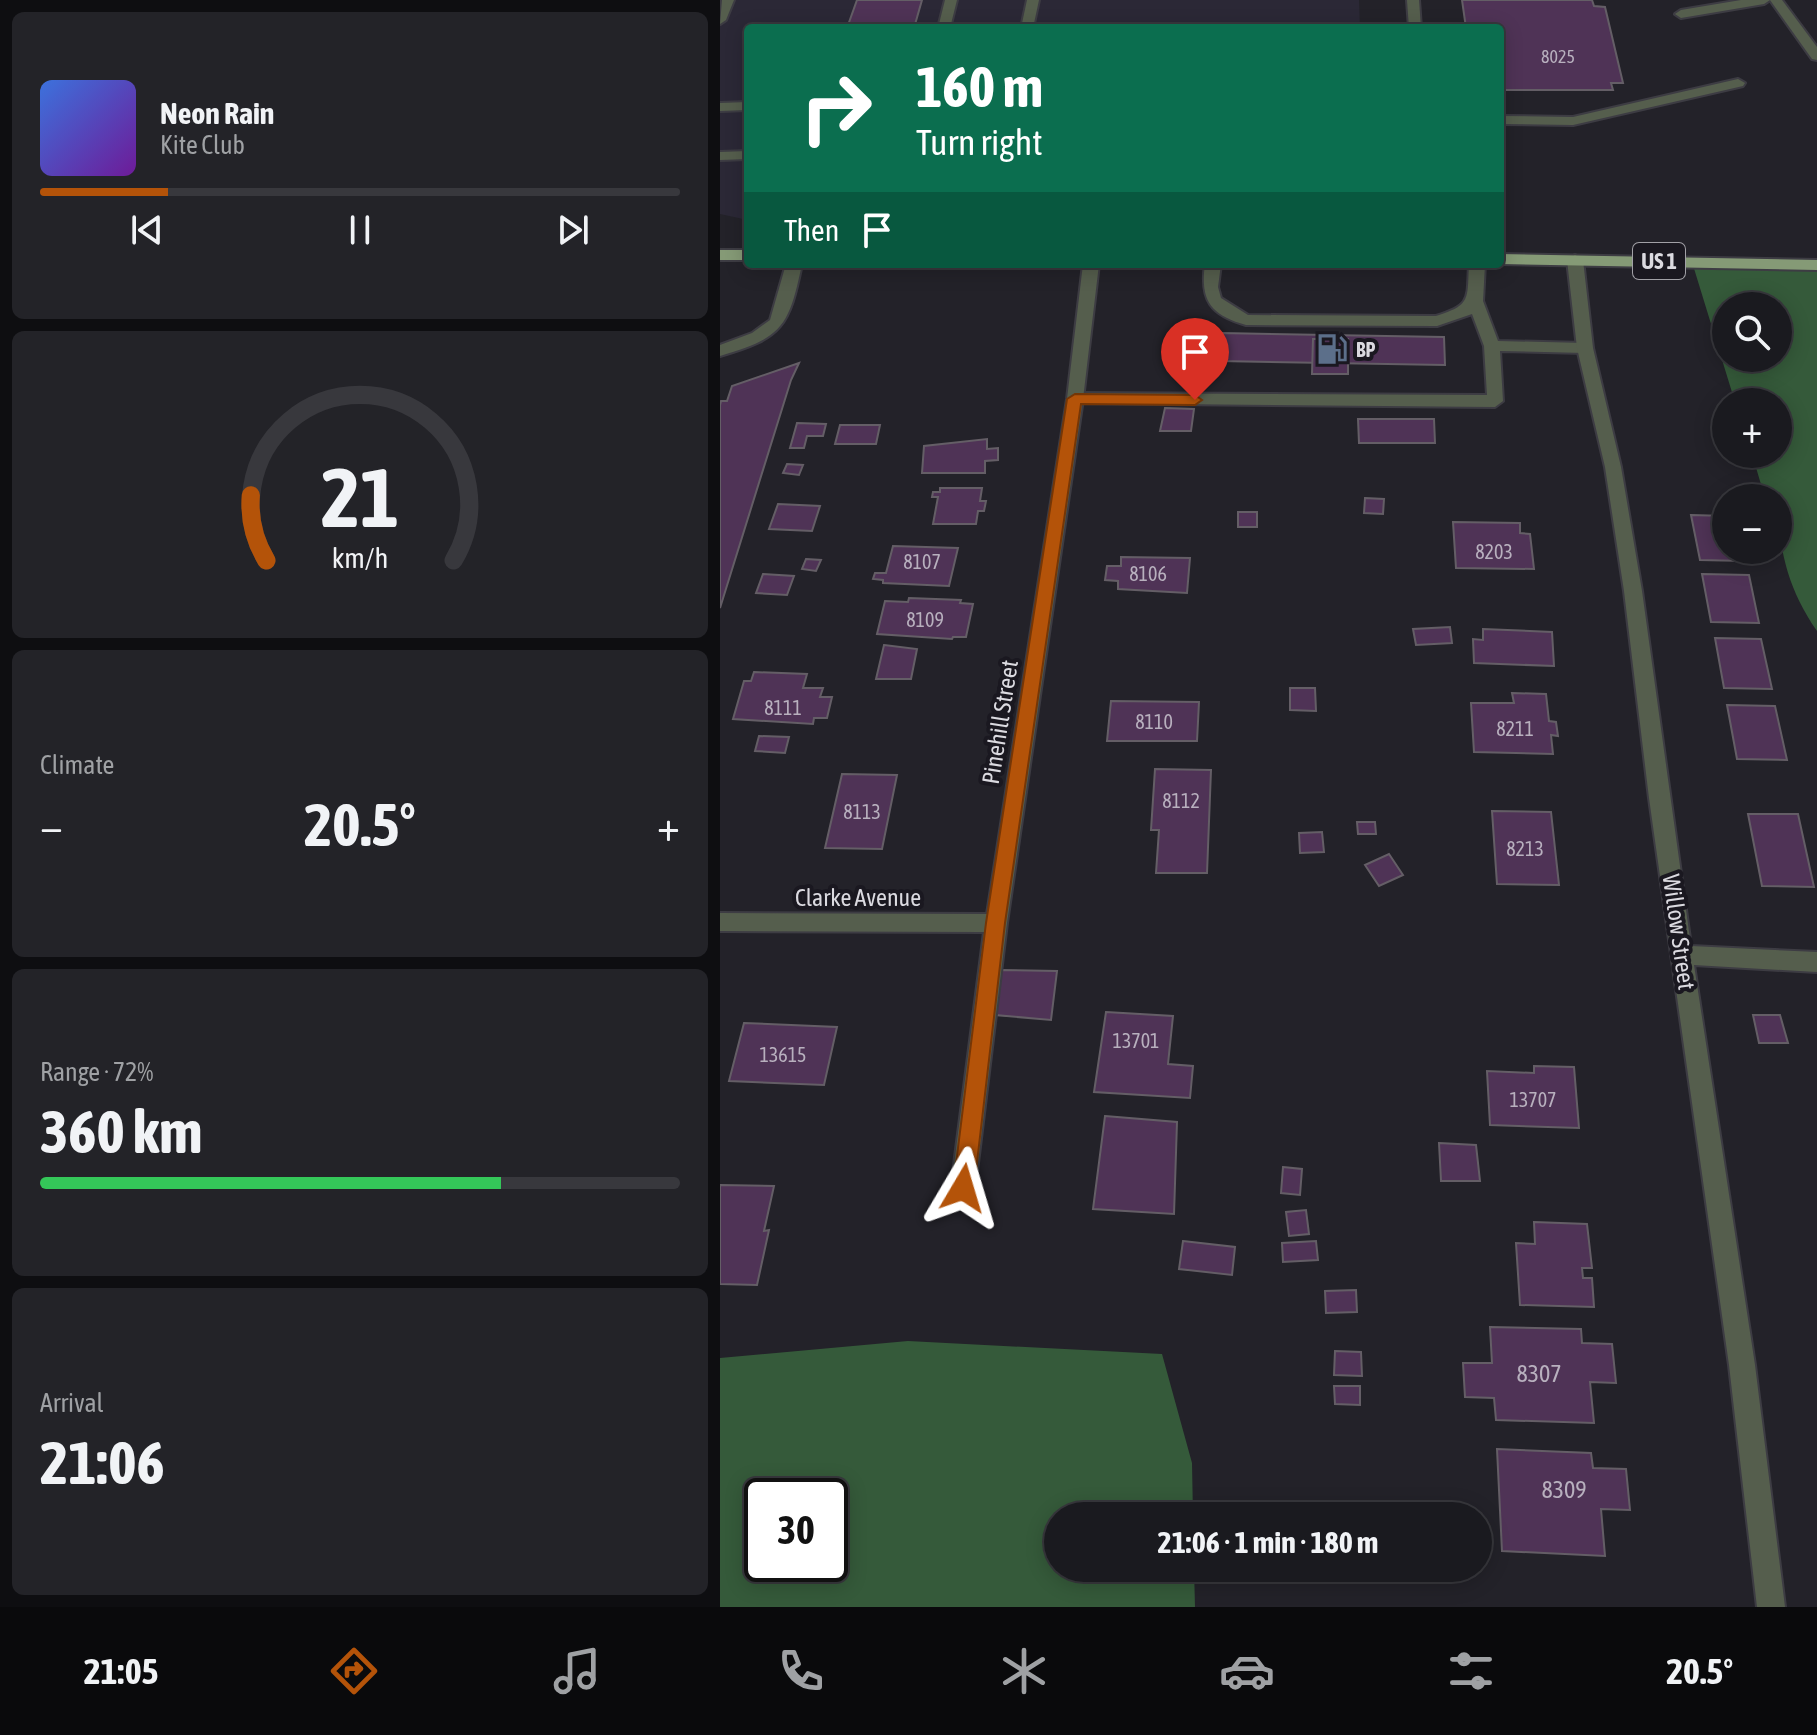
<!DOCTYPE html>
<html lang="en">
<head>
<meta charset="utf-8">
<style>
	:root { --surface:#1a1a1f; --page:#232328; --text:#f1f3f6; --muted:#9fa1a4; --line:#38383d; --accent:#b45309 }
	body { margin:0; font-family:"Asap Condensed",sans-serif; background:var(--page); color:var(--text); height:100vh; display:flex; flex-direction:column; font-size:30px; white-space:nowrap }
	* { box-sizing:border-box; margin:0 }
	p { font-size:26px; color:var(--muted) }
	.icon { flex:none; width:44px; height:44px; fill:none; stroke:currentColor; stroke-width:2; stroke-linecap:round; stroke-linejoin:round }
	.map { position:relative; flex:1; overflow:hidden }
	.side { display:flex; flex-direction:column; gap:12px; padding:12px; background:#0e0e11; width:720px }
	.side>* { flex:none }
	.hud { position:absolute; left:24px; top:24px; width:760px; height:244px; border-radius:8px; box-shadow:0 4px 20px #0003,0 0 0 2px var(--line); background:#0b6e4f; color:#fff; overflow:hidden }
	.buttons { position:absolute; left:992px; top:292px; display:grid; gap:16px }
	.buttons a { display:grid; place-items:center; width:80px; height:80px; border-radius:50%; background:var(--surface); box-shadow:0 4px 20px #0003,0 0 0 2px var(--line); font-size:40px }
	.speed { position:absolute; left:24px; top:1478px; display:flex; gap:16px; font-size:40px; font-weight:700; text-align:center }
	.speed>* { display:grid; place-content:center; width:104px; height:104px; border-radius:50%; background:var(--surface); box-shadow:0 4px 20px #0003,0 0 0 2px var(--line); line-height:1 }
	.speed .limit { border:4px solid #111; border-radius:12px; background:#fff; color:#111 }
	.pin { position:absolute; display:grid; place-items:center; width:68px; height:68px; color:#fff; margin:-82px -34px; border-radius:50% 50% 50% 0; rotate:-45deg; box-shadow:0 0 8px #0007 }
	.pin .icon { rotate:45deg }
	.me { position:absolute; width:88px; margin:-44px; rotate:7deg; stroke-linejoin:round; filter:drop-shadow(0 0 6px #0008) }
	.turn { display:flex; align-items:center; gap:28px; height:168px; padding:0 40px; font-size:36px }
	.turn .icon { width:104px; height:104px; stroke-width:2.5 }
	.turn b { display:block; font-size:56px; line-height:68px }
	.then { display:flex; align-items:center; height:76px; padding:0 40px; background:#0003; gap:16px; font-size:30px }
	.big { font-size:60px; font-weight:700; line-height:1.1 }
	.side .card { flex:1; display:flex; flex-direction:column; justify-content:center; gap:12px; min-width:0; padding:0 28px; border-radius:12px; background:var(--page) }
	.side .dial { align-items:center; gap:0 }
	.dial svg { height:208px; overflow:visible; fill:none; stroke:var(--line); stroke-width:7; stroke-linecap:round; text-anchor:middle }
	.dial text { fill:var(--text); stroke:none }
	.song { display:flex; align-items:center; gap:24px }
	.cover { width:96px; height:96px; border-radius:12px; background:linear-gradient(135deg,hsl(220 70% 55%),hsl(280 70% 35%)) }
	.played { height:8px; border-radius:4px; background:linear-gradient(90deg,var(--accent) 20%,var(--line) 20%) }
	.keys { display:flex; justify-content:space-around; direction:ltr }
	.heat { display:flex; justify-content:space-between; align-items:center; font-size:44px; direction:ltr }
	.charge { height:12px; border-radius:6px; background:linear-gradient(90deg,#34c759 72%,var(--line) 0) }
	.trip { position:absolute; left:324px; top:1502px; width:448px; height:80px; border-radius:40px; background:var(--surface); box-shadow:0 4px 20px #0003,0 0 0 2px var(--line); font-weight:700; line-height:80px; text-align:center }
	.tabs { display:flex; height:128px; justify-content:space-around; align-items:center; background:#0a0a0c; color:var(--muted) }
	.tabs .icon { width:56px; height:56px }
	.tabs .on { color:var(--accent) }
	.tabs b { font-size:36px; color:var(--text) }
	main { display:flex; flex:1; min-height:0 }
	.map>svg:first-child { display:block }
</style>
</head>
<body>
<main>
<section class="side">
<div class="card">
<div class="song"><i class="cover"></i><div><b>Neon Rain</b><p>Kite Club</p></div></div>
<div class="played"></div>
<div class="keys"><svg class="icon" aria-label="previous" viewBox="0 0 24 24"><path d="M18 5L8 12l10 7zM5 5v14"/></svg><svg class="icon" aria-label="pause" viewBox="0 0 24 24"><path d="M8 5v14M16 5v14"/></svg><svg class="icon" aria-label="next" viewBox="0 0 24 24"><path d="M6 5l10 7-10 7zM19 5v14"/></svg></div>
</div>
<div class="card dial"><svg viewBox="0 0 100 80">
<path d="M14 69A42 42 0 1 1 86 69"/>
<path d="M14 69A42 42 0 0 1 8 44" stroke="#b45309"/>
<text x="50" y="56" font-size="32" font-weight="700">21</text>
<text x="50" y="72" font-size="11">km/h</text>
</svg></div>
<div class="card"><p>Climate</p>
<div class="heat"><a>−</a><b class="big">20.5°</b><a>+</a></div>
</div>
<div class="card"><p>Range · 72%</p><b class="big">360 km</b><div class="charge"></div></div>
<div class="card"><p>Arrival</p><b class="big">21:06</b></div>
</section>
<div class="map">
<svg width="1097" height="1607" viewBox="0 0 1097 1607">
	<rect width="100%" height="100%" fill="#232229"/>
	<polygon fill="#2b2836" points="0,0 639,0 640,28 28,28 28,219 23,219 0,214"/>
	<g fill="#355a3a" fill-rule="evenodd">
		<path d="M972 262 1097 263V631C1068 589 1058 549 1058 498H1045L1032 454H1058V402H1015ZM1006 306H1058V358H1006Z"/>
		<path d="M188 1341 442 1354 472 1463 473 1516H338V1568H474L475 1607H0V1358ZM42 1496H110V1564H42Z"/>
	</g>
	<g fill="#4f3356" stroke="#645e66" stroke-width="2">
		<polygon points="137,0 202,0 194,28 127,28"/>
		<polygon points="742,0 872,0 874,6 885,7 903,83 891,83 893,90 780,90 780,28 746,28"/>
		<polygon points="501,333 724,337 725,365 499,361"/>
		<polygon points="593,339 628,339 628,374 592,374"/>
		<polygon points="79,363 71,380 0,608 0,405 1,401 7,401 12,386"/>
		<polygon points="445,408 474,409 471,431 440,431"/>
		<polygon points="638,419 714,419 715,443 639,443"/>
		<polygon points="77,423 106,424 103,436 87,436 84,448 70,448"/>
		<polygon points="120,425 160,425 156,444 115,444"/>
		<polygon points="267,439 267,449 278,448 278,460 265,461 265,473 202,473 204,446"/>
		<polygon points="67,464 83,465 79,475 63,473"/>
		<polygon points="220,488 262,488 260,501 266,501 264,511 258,511 256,524 213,524 218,497 212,497 213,492 220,492"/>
		<polygon points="645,498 664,499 663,514 644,513"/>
		<polygon points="58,504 100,506 92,531 49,529"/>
		<rect x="518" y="512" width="19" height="15"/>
		<polygon points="971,515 1006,516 1006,550 1023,550 1025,561 980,560"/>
		<polygon points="733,522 800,523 800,533 810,534 814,569 736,568"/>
		<polygon points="173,546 238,548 229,586 163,583 163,580 153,579 155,573 166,573"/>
		<polygon points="401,557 470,558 467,593 398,589 398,581 385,580 387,566 401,566"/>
		<polygon points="86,559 101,560 96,571 82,569"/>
		<polygon points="43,574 74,576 67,595 36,593"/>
		<polygon points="982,574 1029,575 1039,623 991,622"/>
		<polygon points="189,598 241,600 240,603 253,604 246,637 233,637 232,639 157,634 165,601 188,602"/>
		<polygon points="730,627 732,643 696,645 693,629"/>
		<polygon points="763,629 832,632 834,666 754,663 753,639 763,640"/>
		<polygon points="995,638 1041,639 1052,689 1004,688"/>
		<polygon points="164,645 197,649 191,679 156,679"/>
		<polygon points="34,672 87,674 83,688 103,688 100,697 112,697 107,718 94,718 93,724 13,719 24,681 31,681"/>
		<polygon points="570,688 595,688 596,711 570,710"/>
		<polygon points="792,693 826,694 829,721 836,722 838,736 831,735 833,754 754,752 751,703 794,703"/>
		<polygon points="391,701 479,702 477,741 387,741"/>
		<polygon points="1007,705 1055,706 1067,760 1017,759"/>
		<polygon points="39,736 69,737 65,753 35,751"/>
		<polygon points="435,769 491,770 487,873 436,873 439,830 431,830"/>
		<polygon points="122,774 177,775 162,849 105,848"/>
		<polygon points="772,811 831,812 839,885 777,884"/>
		<polygon points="1028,814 1078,814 1094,887 1042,886"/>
		<polygon points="637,822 655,822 656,834 638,834"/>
		<polygon points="602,832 604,852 580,853 579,833"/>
		<polygon points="669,854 683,875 659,886 645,865"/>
		<polygon points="281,970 337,971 331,1020 275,1015"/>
		<polygon points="386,1012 453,1016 448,1064 473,1066 470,1098 374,1092"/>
		<polygon points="1033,1015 1060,1015 1068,1043 1039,1043"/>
		<polygon points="24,1023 117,1027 104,1085 9,1081"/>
		<polygon points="814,1066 854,1067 859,1128 770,1125 767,1071 814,1073"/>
		<polygon points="385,1116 457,1122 454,1214 373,1209"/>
		<polygon points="719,1143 756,1145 760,1181 721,1181"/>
		<polygon points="563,1167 582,1169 580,1195 561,1193"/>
		<polygon points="0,1185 54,1186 44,1231 49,1230 37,1285 0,1284"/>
		<polygon points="586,1210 589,1234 569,1236 566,1212"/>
		<polygon points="814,1222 867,1224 872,1268 862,1268 863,1278 872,1278 874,1307 800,1305 796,1243 815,1244"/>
		<polygon points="463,1241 515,1247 512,1275 459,1269"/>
		<polygon points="596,1241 598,1260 563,1262 562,1243"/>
		<polygon points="636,1290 637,1312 606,1313 605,1291"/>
		<polygon points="770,1327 861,1329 862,1343 892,1344 896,1383 870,1382 874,1423 776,1420 774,1398 745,1397 743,1363 772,1363"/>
		<polygon points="615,1351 641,1352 642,1376 614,1375"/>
		<polygon points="614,1386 640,1386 640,1405 615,1404"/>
		<polygon points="777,1449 871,1453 873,1468 906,1469 910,1510 881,1509 885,1556 782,1551"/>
	</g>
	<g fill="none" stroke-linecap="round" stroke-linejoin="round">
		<defs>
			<g id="lane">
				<polygon points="2,0 14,0 6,20 0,24"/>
				<polygon points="225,0 237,0 230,28 218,28"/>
				<polygon points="687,0 699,0 701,28 689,28"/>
				<polygon points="1021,0 1050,0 1044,4 961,18 955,14 961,10"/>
				<polygon points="1018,79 1025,83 1023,86 853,125 780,124 780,116 853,117"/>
				<polygon points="28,102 28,110 0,111 0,103"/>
				<polygon points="28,151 28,159 0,160 0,152"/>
				<path d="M66 264H82C69 326 63 338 0 356V345L32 333 50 320Z"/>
				<path d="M485 264H501L498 287 501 298 528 315 716 316C752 305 747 299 749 264H765L763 301 778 341 865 343 873 348 865 353 780 351 783 401 775 407 349 403V395L355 393 767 395 764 346 752 314 717 326 526 325C490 315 480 300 485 264Z"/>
			</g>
			<g id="street">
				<polygon points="307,0 319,0 313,28 301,28"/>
				<polygon points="1050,0 1062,0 1097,47 1097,60 1092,59"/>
				<polygon points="855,255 863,260 873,348 901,467 922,591 971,946 1097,952 1097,972 974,965 1035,1365 1065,1607 1037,1607 1009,1365 929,798 904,591 885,467 857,348 847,260"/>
				<polygon points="363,264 379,264 363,399 287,923 255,1188 251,1196 243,1199 235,1196 231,1188 264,932 0,931 0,913 267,914 347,399"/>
			</g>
			<g id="primary">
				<rect x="0" y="250" width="28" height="10"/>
				<polygon points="780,254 1097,260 1097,270 780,264"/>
			</g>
		</defs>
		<use href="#lane" stroke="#3d3c43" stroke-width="4"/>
		<use href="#street" stroke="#3d3c43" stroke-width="4"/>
		<use href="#primary" stroke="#3d3c43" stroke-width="4"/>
		<use href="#lane" fill="#555e4d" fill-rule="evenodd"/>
		<use href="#street" fill="#555e4d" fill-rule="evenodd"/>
		<use href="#primary" fill="#859a76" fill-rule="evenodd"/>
	</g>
	<polygon fill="#b45309" stroke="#753606" stroke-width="2" points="355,394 475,395 482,400 475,405 361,404 285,923 254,1188 251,1195 243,1198 236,1195 233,1188 266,923 347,399"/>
	<defs>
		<symbol id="fuel-bare" viewBox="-9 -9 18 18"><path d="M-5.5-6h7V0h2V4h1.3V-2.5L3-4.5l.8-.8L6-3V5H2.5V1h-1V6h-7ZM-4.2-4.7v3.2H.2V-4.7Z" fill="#5c6f8a" stroke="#1a1820" stroke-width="2.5" paint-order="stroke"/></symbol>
	</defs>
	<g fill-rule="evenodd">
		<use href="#fuel-bare" x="590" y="327" width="44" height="44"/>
	</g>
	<g text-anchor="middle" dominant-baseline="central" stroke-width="8" stroke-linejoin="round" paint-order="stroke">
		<g font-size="18" fill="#b8b0be">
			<text x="838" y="56">8025</text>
		</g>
		<g font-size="20" font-weight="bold" fill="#dbdae0" stroke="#1a1820" text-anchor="start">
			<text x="636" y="349">BP</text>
		</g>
		<g font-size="20" fill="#b8b0be">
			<text x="774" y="551">8203</text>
			<text x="202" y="561">8107</text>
			<text x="428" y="573">8106</text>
			<text x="205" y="619">8109</text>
			<text x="63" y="707">8111</text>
			<text x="434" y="721">8110</text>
			<text x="795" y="728">8211</text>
			<text x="461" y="800">8112</text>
			<text x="142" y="811">8113</text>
			<text x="805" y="848">8213</text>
			<text x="416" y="1040">13701</text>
			<text x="63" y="1054">13615</text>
			<text x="813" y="1099">13707</text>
		</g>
		<rect fill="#1a1820" stroke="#a1a0a6" stroke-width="2" x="913" y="243" width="52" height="36" rx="6"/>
		<g font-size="22" font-weight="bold" fill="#dbdae0">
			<text x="939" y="261">US 1</text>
		</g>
		<g font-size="24" fill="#dbdae0" stroke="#1a1820">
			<text transform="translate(280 722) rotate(-81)">Pinehill Street</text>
			<text x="138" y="897">Clarke Avenue</text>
			<text transform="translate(959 932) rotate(82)">Willow Street</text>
		</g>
		<g font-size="24" fill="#b8b0be">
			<text x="819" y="1373">8307</text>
			<text x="844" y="1489">8309</text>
		</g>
	</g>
</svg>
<div class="buttons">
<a><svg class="icon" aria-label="search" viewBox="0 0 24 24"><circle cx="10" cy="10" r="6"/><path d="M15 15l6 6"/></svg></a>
<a>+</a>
<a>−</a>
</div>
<div class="speed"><div class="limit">30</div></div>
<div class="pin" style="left:475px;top:400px;background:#d93025"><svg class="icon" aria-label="arrive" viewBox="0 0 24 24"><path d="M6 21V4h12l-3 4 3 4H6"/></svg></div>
<svg class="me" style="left:243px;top:1188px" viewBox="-20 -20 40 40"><path d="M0-17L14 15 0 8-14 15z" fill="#b45309" stroke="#fff" stroke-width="4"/></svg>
<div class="trip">21:06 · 1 min · 180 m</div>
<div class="hud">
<div class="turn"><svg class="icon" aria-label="right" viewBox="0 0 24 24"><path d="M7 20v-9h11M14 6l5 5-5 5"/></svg><div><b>160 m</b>Turn right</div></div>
<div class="then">Then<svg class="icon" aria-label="arrive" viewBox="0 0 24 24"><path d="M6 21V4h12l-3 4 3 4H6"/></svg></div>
</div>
</div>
</main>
<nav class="tabs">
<b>21:05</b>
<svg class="icon on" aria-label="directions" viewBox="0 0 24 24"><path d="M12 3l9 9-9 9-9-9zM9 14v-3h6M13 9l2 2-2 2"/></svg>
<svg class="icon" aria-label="music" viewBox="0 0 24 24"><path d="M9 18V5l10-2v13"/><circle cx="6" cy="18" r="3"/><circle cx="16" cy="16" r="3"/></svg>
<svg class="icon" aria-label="phone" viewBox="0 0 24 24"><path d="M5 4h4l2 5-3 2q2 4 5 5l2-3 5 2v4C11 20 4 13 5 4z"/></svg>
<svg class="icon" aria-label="climate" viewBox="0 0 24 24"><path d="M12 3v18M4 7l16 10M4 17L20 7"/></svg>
<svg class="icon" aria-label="car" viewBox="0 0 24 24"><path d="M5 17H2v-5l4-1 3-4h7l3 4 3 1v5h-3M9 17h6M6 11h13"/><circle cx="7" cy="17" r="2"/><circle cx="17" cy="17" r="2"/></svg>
<svg class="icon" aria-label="filters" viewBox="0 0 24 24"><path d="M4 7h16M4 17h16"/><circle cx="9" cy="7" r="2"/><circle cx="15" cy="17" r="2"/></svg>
<b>20.5°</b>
</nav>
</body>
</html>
